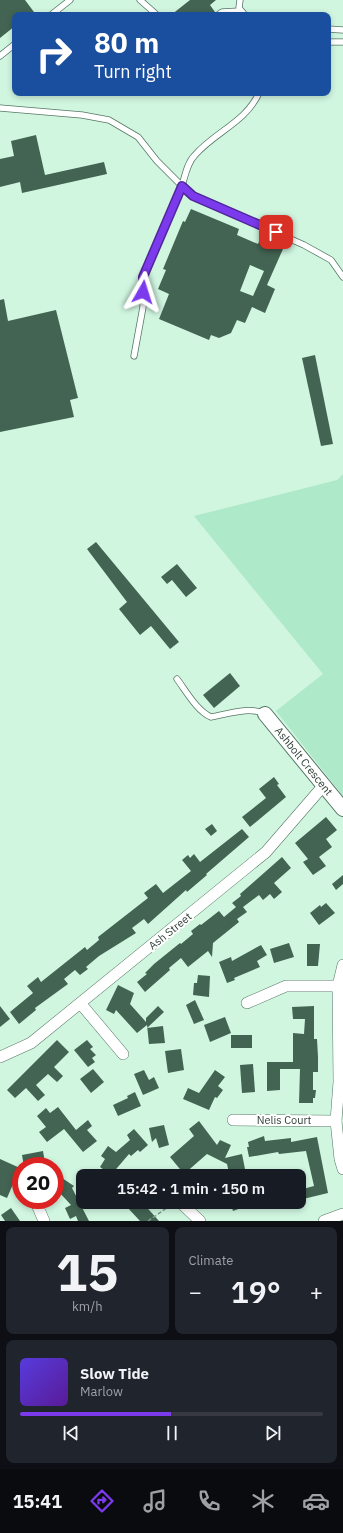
<!DOCTYPE html>
<html lang="en">
<head>
<meta charset="utf-8">
<style>
	:root { --surface:#171b24; --page:#20242c; --text:#f1f3f6; --muted:#9ea1a6; --line:#363941; --accent:#7c3aed }
	body { margin:0; font-family:"IBM Plex Sans",sans-serif; background:var(--page); color:var(--text); height:100vh; display:flex; flex-direction:column; font-size:15px; white-space:nowrap }
	* { box-sizing:border-box; margin:0 }
	p { font-size:13px; color:var(--muted) }
	.icon { flex:none; width:22px; height:22px; fill:none; stroke:currentColor; stroke-width:2; stroke-linecap:round; stroke-linejoin:round }
	.map { position:relative; height:1221px; overflow:hidden }
	.drawer { display:flex; flex-direction:column; gap:6px; padding:6px; background:#0d0f14; flex:1 }
	.drawer>* { flex:none }
	.top-card { position:absolute; left:12px; top:12px; width:319px; height:84px; border-radius:8px; box-shadow:0 2px 6px #0003; background:#1a4fa0; color:#fff; overflow:hidden }
	.speed { position:absolute; left:12px; top:1157px; display:flex; gap:8px; font-size:20px; font-weight:700; text-align:center }
	.speed>* { display:grid; place-content:center; width:52px; height:52px; border-radius:50%; background:var(--surface); box-shadow:0 2px 6px #0003; line-height:1 }
	.speed .limit { border:6px solid #d22; background:#fff; color:#111 }
	.pin { position:absolute; display:grid; place-items:center; width:34px; height:34px; color:#fff; margin:-17px; border-radius:8px; box-shadow:0 2px 6px #0006 }
	.me { position:absolute; width:44px; margin:-22px; rotate:6deg; stroke-linejoin:round; filter:drop-shadow(0 0 3px #0008) }
	.turn { display:flex; align-items:center; gap:14px; height:84px; padding:0 16px; font-size:18px }
	.turn .icon { width:52px; height:52px; stroke-width:2.5 }
	.turn b { display:block; font-size:28px; line-height:34px }
	.big { font-size:30px; font-weight:600; line-height:1.1 }
	.drawer .widget { flex:1; display:flex; flex-direction:column; justify-content:center; gap:6px; min-width:0; padding:0 14px; border-radius:8px; background:var(--page) }
	.drawer .dial { align-items:center; gap:0 }
	.dial b { font-size:52px; line-height:1 }
	.song { display:flex; align-items:center; gap:12px }
	.cover { width:48px; height:48px; border-radius:6px; background:linear-gradient(135deg,hsl(250 70% 55%),hsl(270 70% 35%)) }
	.played { height:4px; border-radius:2px; background:linear-gradient(90deg,var(--accent) 50%,var(--line) 50%) }
	.keys { display:flex; justify-content:space-around; direction:ltr }
	.heat { display:flex; justify-content:space-between; align-items:center; font-size:22px; direction:ltr }
	.drawer .tiles { flex:1; display:grid; gap:6px; grid-template-columns:1fr 1fr }
	.widget:last-child { grid-column:span 2 }
	.trip { position:absolute; left:76px; top:1169px; width:230px; height:40px; border-radius:8px; background:var(--surface); box-shadow:0 2px 6px #0003; font-weight:600; line-height:40px; text-align:center }
	.dock { display:flex; height:64px; justify-content:space-around; align-items:center; background:#090b0e; color:var(--muted) }
	.dock .icon { width:28px; height:28px }
	.dock .selected { color:var(--accent) }
	.dock b { font-size:18px; color:var(--text) }
	.map>svg:first-child { display:block }
</style>
</head>
<body>
<div class="map">
<svg width="343" height="1221" viewBox="0 0 343 1221">
	<rect width="100%" height="100%" fill="#d0f6e0"/>
	<polygon fill="#aee9c9" points="343,474 343,796 276,711 323,674 194,516 337,480"/>
	<g fill="#436453" fill-rule="evenodd">
		<polygon points="0,0 25,0 34,12 30,15 15,15 15,26 0,38"/>
		<polygon points="190,0 216,0 210,5 215,12 214,15 171,15"/>
		<polygon points="36,135 45,175 104,162 107,174 22,193 20,182 0,187 0,159 14,156 11,141"/>
		<path d="M191 209 239 229 237 235 258 244 260 239 283 249 267 285 275 289 265 313 252 307 245 323 237 320 231 333 219 338 211 335 209 340 159 319 169 294 158 289 166 270 163 269 183 221 185 222ZM250 265 264 271 253 296 240 291Z"/>
		<polygon points="4,299 8,321 56,310 78,398 70,400 74,417 0,432 0,300"/>
		<polygon points="315,355 333,444 321,446 302,358"/>
		<polygon points="96,542 179,642 170,649 151,626 140,635 119,609 127,602 87,549"/>
		<polygon points="177,564 197,588 186,597 172,580 167,584 161,577"/>
		<polygon points="230,673 240,686 214,708 203,695"/>
		<polygon points="274,777 279,784 277,785 286,797 250,827 242,817 266,798 259,789"/>
		<polygon points="326,817 337,830 326,839 332,847 319,857 326,866 313,875 303,862 308,859 295,843"/>
		<polygon points="212,824 217,831 211,836 205,829"/>
		<polygon points="242,829 249,837 206,874 207,875 187,892 186,890 148,924 144,919 132,928 136,933 99,956 86,967 88,969 80,975 75,970 64,979 68,984 35,1008 36,1010 19,1024 10,1012 33,993 27,986 38,977 41,982 85,947 87,950 99,940 98,937 148,898 144,893 156,884 163,893 191,871 182,860 188,855 190,858 194,854 200,862"/>
		<polygon points="282,857 291,868 274,883 282,892 274,899 270,894 263,900 259,895 243,907 247,912 237,919 239,922 213,943 212,957 208,951 188,967 181,958 169,968 170,970 145,992 137,982 147,974 145,973 154,964 180,943 181,944 193,934 191,931 200,924 201,925 219,911 224,917 236,907 232,903 241,896 240,894"/>
		<polygon points="343,875 343,884 336,890 332,884"/>
		<polygon points="326,903 335,913 319,925 310,913 320,905 321,907"/>
		<polygon points="289,943 294,957 274,963 270,949"/>
		<polygon points="307,944 320,944 318,966 307,966"/>
		<polygon points="261,945 267,955 257,961 260,967 234,978 235,980 227,983 219,962 231,957 232,961"/>
		<polygon points="198,975 210,976 209,997 193,995 194,983 197,983"/>
		<polygon points="118,985 134,993 130,1004 146,1022 146,1018 158,1006 164,1012 147,1028 163,1026 165,1043 149,1044 147,1025 137,1033 116,1010 114,1014 106,1010"/>
		<polygon points="195,1000 204,1020 194,1024 186,1005"/>
		<polygon points="0,1006 10,1019 0,1027"/>
		<polygon points="314,1006 314,1039 317,1039 318,1057 318,1072 313,1072 313,1090 316,1090 315,1098 313,1098 313,1103 299,1103 300,1069 280,1069 280,1090 267,1091 267,1062 293,1062 293,1033 304,1034 305,1019 293,1019 292,1007"/>
		<polygon points="225,1017 231,1033 210,1042 204,1025"/>
		<rect x="231" y="1035" width="21" height="13"/>
		<polygon points="57,1040 69,1052 54,1067 63,1076 57,1082 48,1074 36,1085 45,1095 38,1101 26,1088 15,1098 7,1090"/>
		<polygon points="87,1040 93,1047 90,1049 96,1055 92,1058 95,1062 88,1067 74,1050"/>
		<polygon points="181,1049 184,1070 168,1073 165,1051"/>
		<polygon points="253,1064 255,1092 242,1093 240,1065"/>
		<polygon points="93,1069 104,1082 91,1093 80,1079"/>
		<polygon points="144,1070 149,1080 154,1077 159,1088 143,1095 134,1074"/>
		<polygon points="215,1070 225,1077 218,1086 223,1090 217,1098 215,1097 209,1110 183,1099 188,1088 199,1093"/>
		<polygon points="135,1092 141,1106 118,1116 113,1105 128,1098 127,1096"/>
		<polygon points="58,1107 76,1130 88,1120 92,1126 87,1130 97,1141 83,1152 64,1129 47,1142 39,1132 46,1127 37,1116 46,1108 50,1113"/>
		<polygon points="199,1121 217,1145 220,1140 231,1145 225,1158 242,1154 245,1169 229,1173 227,1164 207,1154 184,1174 170,1157 194,1136 189,1129"/>
		<polygon points="164,1125 169,1145 159,1148 156,1138 152,1142 149,1128"/>
		<polygon points="134,1129 148,1145 140,1152 138,1150 131,1156 129,1154 111,1175 100,1167 105,1159 101,1156 108,1146 116,1152 130,1140 127,1135"/>
		<polygon points="264,1136 265,1141 291,1138 291,1142 317,1137 328,1193 299,1200 299,1190 314,1186 306,1151 279,1154 278,1152 249,1157 247,1147 249,1147 248,1142"/>
		<polygon points="43,1151 45,1163 36,1164 36,1166 24,1166 22,1155"/>
		<polygon points="0,1159 20,1168 7,1198 0,1195"/>
		<polygon points="62,1178 74,1186 72,1188 89,1221 78,1221 76,1216 70,1219 65,1208 71,1205 59,1192 61,1190 55,1184"/>
		<polygon points="133,1202 142,1202 159,1221 140,1221 127,1207"/>
		<polygon points="230,1202 255,1202 255,1203 233,1211"/>
		<polygon points="11,1208 20,1221 5,1221 1,1215"/>
	</g>
	<g fill="none" stroke-linecap="round" stroke-linejoin="round">
		<defs>
			<g id="service">
				<polyline points="140,0 157,15"/>
				<polyline points="240,0 239,8 245,15"/>
				<polyline points="51,15 70,0"/>
				<polyline points="218,15 222,12 240,11"/>
				<polyline points="328,29 343,30"/>
				<polyline points="328,42 343,42"/>
				<polyline points="0,56 15,44"/>
				<path d="M259 93C246 122 215 132 195 155 187 163 185 176 182 186L193 196 304 245 331 260 343 277"/>
				<polyline points="0,108 82,115 109,120 138,137 157,161 182,186 143,277 143,307 134,356"/>
				<path d="M177 679C186 691 197 711 211 717 228 714 250 706 265 714"/>
			</g>
			<g id="minor">
				<polyline points="343,965 338,986 339,1082 336,1121 340,1159 343,1169"/>
				<polyline points="247,1003 286,986 338,986"/>
				<polyline points="81,1004 123,1054"/>
				<polyline points="0,1057 31,1043 266,852 324,785"/>
				<polyline points="233,1120 336,1121"/>
				<polyline points="35,1200 44,1221"/>
				<polyline points="180,1202 200,1221"/>
				<polyline points="324,1221 343,1214"/>
			</g>
			<polyline id="tertiary" points="265,714 343,809"/>
		</defs>
		<use href="#service" stroke="#557765" stroke-width="7"/>
		<use href="#minor" stroke="#557765" stroke-width="12"/>
		<use href="#tertiary" stroke="#557765" stroke-width="16"/>
		<polyline stroke="#829d8d" stroke-width="1.5" stroke-dasharray="4 2" stroke-linecap="butt" points="148,1221 171,1205"/>
		<use href="#service" stroke="#fff" stroke-width="5.5"/>
		<use href="#minor" stroke="#fff" stroke-width="11"/>
		<use href="#tertiary" stroke="#fff" stroke-width="14"/>
	</g>
	<g fill="none" stroke-linecap="round" stroke-linejoin="round">
		<defs>
			<polyline id="route" points="143,292 143,277 182,186 193,196 276,232"/>
		</defs>
		<use href="#route" stroke="#51269a" stroke-width="10"/>
		<use href="#route" stroke="#7c3aed" stroke-width="7"/>
	</g>
	<g text-anchor="middle" dominant-baseline="central" stroke-width="4" stroke-linejoin="round" paint-order="stroke">
		<g font-size="11" fill="#314038" stroke="#fff">
			<text transform="translate(304 761) rotate(51)">Ashbolt Crescent</text>
			<text transform="translate(170 931) rotate(-39)">Ash Street</text>
			<text x="284" y="1120">Nelis Court</text>
		</g>
	</g>
</svg>
<div class="speed"><div class="limit">20</div></div>
<div class="pin" style="left:276px;top:232px;background:#d93025"><svg class="icon" aria-label="arrive" viewBox="0 0 24 24"><path d="M6 21V4h12l-3 4 3 4H6"/></svg></div>
<svg class="me" style="left:143px;top:292px" viewBox="-20 -20 40 40"><path d="M0-17L14 15 0 8-14 15z" fill="#7c3aed" stroke="#fff" stroke-width="4"/></svg>
<div class="trip">15:42 · 1 min · 150 m</div>
<div class="top-card">
<div class="turn"><svg class="icon" aria-label="right" viewBox="0 0 24 24"><path d="M7 20v-9h11M14 6l5 5-5 5"/></svg><div><b>80 m</b>Turn right</div></div>
</div>
</div>
<section class="drawer">
<div class="tiles">
<div class="widget dial"><b>15</b><p>km/h</p></div>
<div class="widget"><p>Climate</p>
<div class="heat"><a>−</a><b class="big">19°</b><a>+</a></div>
</div>
<div class="widget">
<div class="song"><i class="cover"></i><div><b>Slow Tide</b><p>Marlow</p></div></div>
<div class="played"></div>
<div class="keys"><svg class="icon" aria-label="previous" viewBox="0 0 24 24"><path d="M18 5L8 12l10 7zM5 5v14"/></svg><svg class="icon" aria-label="pause" viewBox="0 0 24 24"><path d="M8 5v14M16 5v14"/></svg><svg class="icon" aria-label="next" viewBox="0 0 24 24"><path d="M6 5l10 7-10 7zM19 5v14"/></svg></div>
</div>
</div>
</section>
<nav class="dock">
<b>15:41</b>
<svg class="icon selected" aria-label="directions" viewBox="0 0 24 24"><path d="M12 3l9 9-9 9-9-9zM9 14v-3h6M13 9l2 2-2 2"/></svg>
<svg class="icon" aria-label="music" viewBox="0 0 24 24"><path d="M9 18V5l10-2v13"/><circle cx="6" cy="18" r="3"/><circle cx="16" cy="16" r="3"/></svg>
<svg class="icon" aria-label="phone" viewBox="0 0 24 24"><path d="M5 4h4l2 5-3 2q2 4 5 5l2-3 5 2v4C11 20 4 13 5 4z"/></svg>
<svg class="icon" aria-label="climate" viewBox="0 0 24 24"><path d="M12 3v18M4 7l16 10M4 17L20 7"/></svg>
<svg class="icon" aria-label="car" viewBox="0 0 24 24"><path d="M5 17H2v-5l4-1 3-4h7l3 4 3 1v5h-3M9 17h6M6 11h13"/><circle cx="7" cy="17" r="2"/><circle cx="17" cy="17" r="2"/></svg>
</nav>
</body>
</html>
